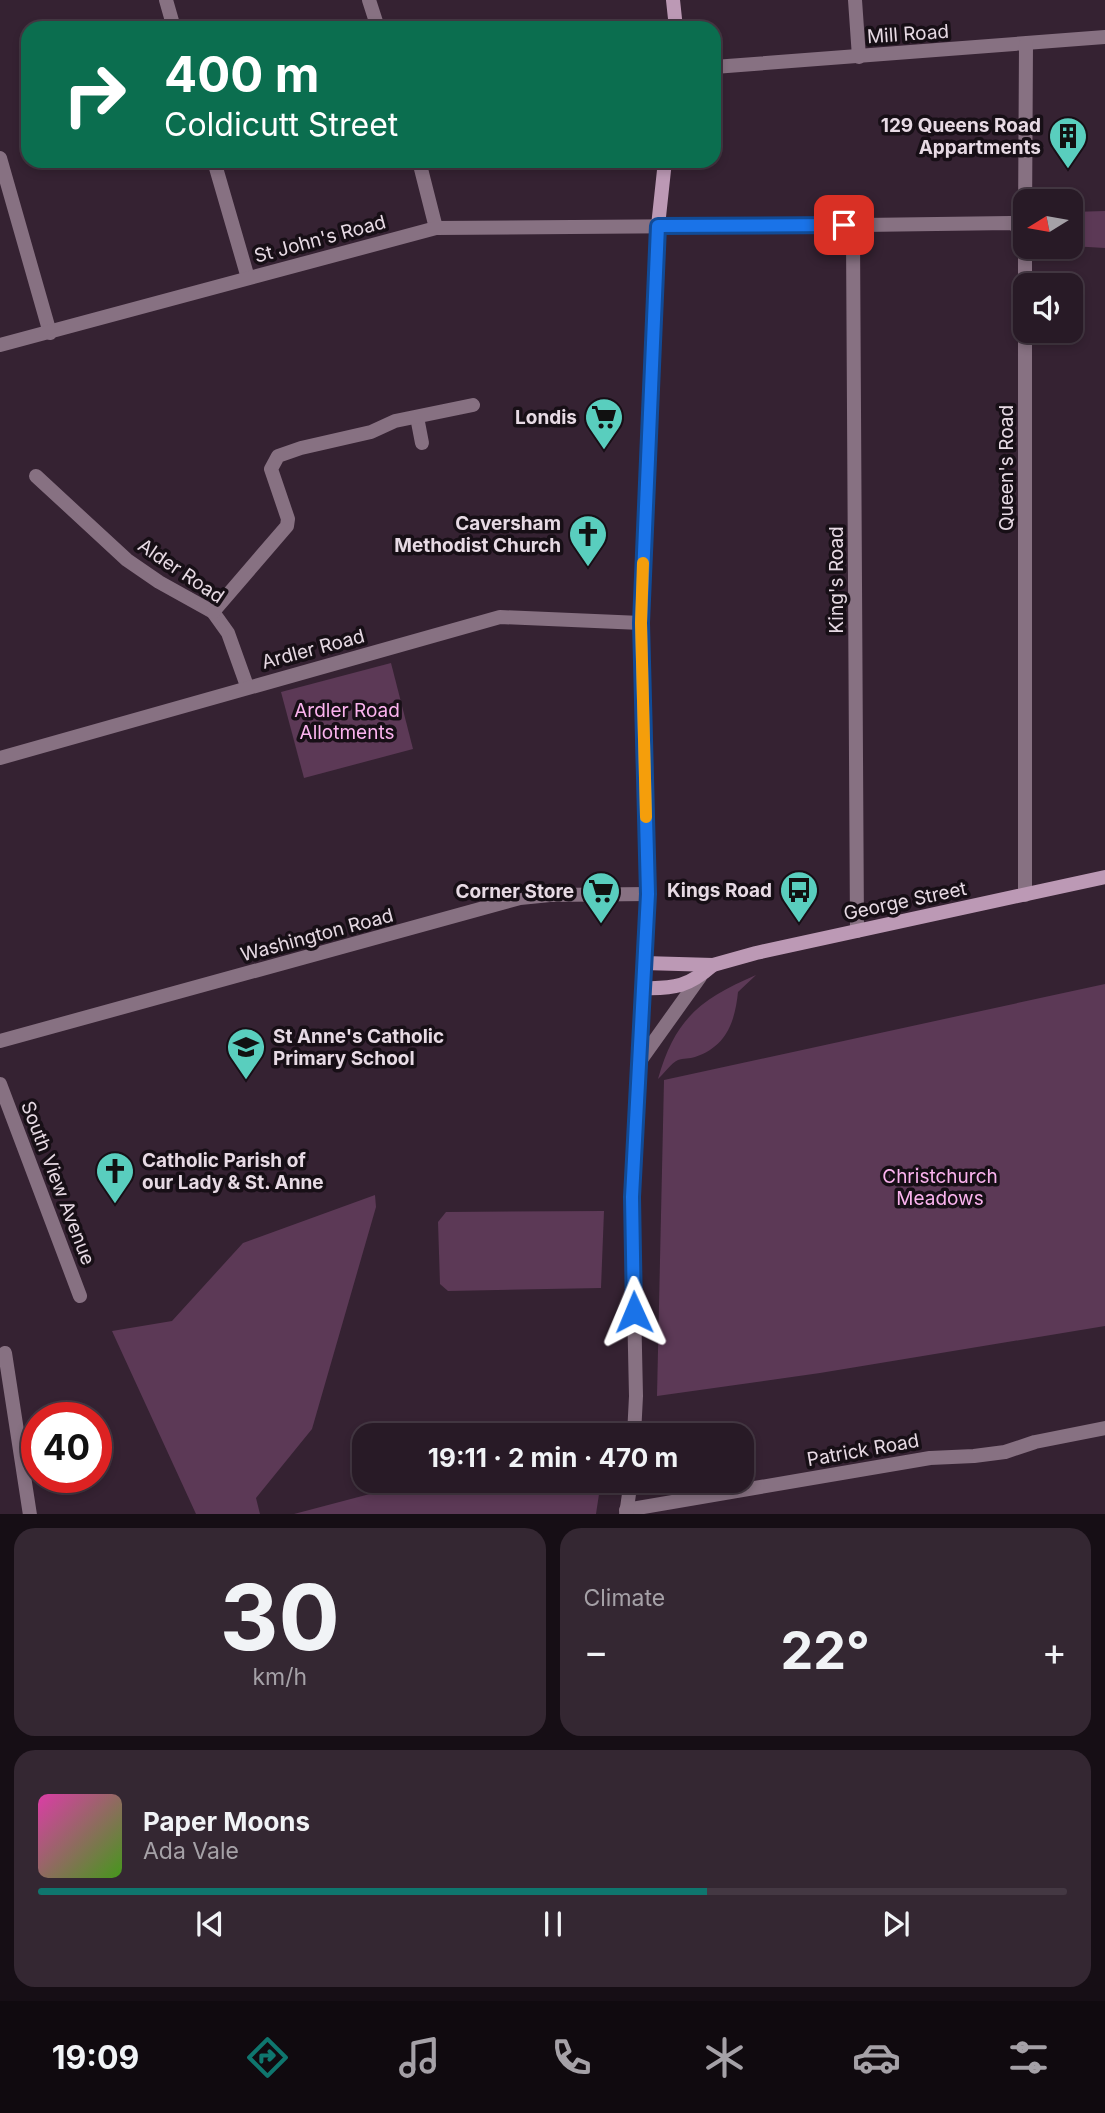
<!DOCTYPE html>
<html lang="en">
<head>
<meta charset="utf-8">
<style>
	:root { --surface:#281a26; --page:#342732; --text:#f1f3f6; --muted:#a5a1a7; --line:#443843; --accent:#0f766e }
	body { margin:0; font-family:Inter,sans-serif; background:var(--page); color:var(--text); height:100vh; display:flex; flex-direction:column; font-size:26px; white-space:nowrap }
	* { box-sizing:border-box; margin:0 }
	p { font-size:23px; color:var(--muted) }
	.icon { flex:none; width:38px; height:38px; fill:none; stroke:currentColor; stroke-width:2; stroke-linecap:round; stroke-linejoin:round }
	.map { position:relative; height:1514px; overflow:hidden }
	.sheet { display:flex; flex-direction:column; gap:14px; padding:14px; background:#160e15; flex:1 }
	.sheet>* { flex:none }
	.hud { position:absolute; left:21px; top:21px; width:700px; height:147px; border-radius:21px; box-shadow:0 4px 10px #0003,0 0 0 2px var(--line); background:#0b6e4f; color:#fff; overflow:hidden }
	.needle { width:46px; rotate:259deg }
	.buttons { position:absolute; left:1013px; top:189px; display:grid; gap:14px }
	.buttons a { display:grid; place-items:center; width:70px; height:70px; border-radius:14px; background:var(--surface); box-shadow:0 4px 10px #0003,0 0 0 2px var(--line); font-size:35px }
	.speed { position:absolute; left:21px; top:1402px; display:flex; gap:14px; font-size:35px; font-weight:700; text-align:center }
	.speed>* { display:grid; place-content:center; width:91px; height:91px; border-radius:50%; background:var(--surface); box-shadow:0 4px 10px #0003,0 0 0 2px var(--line); line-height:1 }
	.speed .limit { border:10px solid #d22; background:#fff; color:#111 }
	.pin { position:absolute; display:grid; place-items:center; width:60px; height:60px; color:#fff; margin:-30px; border-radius:14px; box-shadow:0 4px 10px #0006 }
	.me { position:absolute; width:77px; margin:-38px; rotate:359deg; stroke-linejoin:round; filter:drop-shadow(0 0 5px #0008) }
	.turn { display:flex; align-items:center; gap:24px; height:147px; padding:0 28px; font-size:32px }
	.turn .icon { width:91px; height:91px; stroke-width:2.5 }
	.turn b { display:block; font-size:49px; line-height:60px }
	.big { font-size:52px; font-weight:700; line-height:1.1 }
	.sheet .tile { flex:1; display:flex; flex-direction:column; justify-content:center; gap:10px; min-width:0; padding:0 24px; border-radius:21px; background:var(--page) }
	.sheet .dial { align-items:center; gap:0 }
	.dial b { font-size:91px; line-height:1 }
	.song { display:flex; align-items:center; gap:21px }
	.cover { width:84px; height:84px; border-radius:10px; background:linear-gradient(135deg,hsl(320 70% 55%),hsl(100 70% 35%)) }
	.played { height:7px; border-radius:4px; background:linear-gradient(90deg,var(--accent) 65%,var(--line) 65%) }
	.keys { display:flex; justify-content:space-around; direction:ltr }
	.heat { display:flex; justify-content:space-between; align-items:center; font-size:38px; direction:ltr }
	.sheet .tiles { flex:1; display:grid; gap:14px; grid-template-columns:1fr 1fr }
	.tile:last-child { grid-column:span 2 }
	.trip { position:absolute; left:352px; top:1423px; width:402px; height:70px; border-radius:21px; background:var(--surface); box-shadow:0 4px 10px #0003,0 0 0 2px var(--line); font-weight:700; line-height:70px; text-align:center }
	.tabs { display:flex; height:112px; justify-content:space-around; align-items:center; background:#100a0f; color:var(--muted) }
	.tabs .icon { width:49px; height:49px }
	.tabs .current { color:var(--accent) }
	.tabs b { font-size:32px; color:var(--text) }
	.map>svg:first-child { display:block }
</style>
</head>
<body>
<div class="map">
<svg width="1105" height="1515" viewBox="0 0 1105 1515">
	<rect width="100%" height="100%" fill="#352232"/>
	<g fill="#5c3956">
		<polygon points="1105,211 1105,248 1071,246 1071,212"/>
		<polygon points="391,663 413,749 304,778 281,692"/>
		<path d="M756 975 738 992C735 1022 726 1047 695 1057 690 1059 683 1058 678 1060 671 1063 664 1074 658 1079 675 1019 700 999 756 975Z"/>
		<polygon points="1105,984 1105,1326 820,1373 657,1396 664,1080"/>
		<polygon points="375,1195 376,1207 312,1429 256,1498 260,1514 196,1514 112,1331 172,1321 243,1243"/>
		<polygon points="604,1211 601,1288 448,1291 440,1284 438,1222 446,1212"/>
		<polygon points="419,1481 419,1480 601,1481 596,1514 294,1514"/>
	</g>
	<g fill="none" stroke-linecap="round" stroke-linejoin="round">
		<g stroke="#877182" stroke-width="14">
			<polyline points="166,0 174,28"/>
			<polyline points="369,0 378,28"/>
			<polyline points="855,0 859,57"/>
			<polyline points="714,67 1105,37"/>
			<polyline points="0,158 50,333"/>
			<polyline points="214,161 248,278"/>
			<polyline points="419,161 436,228"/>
			<polyline points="1021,228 1025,235 1025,895"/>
			<polyline points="1021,228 1025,222 1026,44"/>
			<polyline points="855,229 853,236 857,931"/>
			<polyline points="0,345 436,228 843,225 855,229 862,225 1011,223 1021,228"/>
			<polyline points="417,417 422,443"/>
			<polyline points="36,476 127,560 159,582 213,612 228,633 247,686"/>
			<polyline points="213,612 287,526 288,519 271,469 278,456 301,448 371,432 395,421 473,405"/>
			<polyline points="0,758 500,617 641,623"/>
			<polyline points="0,1041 520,898 550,895 648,894"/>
			<polyline points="0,1084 80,1296"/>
			<polyline points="5,1353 30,1515"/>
			<polyline points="626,1510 930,1458 974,1456 1005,1452 1035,1442 1105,1428"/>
		</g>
		<g stroke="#877182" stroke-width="14">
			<polyline points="640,1061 700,977"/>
			<polyline points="634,1435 636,1396 632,1211 643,988"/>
			<polyline points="626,1515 631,1480"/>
		</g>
		<g stroke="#bc99b5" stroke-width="14">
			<polyline points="673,0 676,28"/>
			<path d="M665 161 658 226 651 368 641 623 648 894 643 988C675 989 689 986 713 965"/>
			<polyline points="644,963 713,965 756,953 1105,877"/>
		</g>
	</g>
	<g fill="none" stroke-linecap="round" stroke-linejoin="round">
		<defs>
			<polyline id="route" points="634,1312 632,1197 648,894 641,623 658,226 844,225"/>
		</defs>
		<use href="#route" stroke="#114b97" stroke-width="18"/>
		<use href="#route" stroke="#1a73e8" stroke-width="12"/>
		<polyline stroke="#f59e0b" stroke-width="12" points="643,563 641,623 646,817"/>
	</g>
	<defs>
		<symbol id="building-pin" viewBox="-11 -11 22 30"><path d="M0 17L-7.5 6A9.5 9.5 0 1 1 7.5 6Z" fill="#59cebe" stroke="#170f16"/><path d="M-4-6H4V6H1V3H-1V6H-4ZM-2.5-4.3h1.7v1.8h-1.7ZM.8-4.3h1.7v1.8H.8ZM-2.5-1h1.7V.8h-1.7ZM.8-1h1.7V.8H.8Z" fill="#111"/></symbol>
		<symbol id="supermarket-pin" viewBox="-11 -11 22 30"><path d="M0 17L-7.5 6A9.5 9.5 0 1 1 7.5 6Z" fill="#59cebe" stroke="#170f16"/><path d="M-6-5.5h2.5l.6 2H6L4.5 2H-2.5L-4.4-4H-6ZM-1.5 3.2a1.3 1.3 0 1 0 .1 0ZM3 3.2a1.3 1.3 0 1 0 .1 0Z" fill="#111"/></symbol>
		<symbol id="church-pin" viewBox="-11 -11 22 30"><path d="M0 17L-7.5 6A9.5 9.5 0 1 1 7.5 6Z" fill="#59cebe" stroke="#170f16"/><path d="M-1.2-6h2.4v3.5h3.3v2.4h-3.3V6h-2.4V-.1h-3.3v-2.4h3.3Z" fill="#111"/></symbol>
		<symbol id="bus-pin" viewBox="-11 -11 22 30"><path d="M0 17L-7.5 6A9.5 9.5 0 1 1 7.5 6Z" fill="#59cebe" stroke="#170f16"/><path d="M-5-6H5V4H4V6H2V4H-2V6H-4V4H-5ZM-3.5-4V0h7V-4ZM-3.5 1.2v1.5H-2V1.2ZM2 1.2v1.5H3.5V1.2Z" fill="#111"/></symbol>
		<symbol id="school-pin" viewBox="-11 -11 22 30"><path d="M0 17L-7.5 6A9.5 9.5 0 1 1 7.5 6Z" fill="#59cebe" stroke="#170f16"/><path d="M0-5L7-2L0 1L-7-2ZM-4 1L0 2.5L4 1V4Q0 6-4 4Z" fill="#111"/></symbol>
	</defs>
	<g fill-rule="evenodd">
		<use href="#building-pin" x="1046" y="114" width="44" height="60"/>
		<use href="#supermarket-pin" x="582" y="395" width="44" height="60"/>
		<use href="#church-pin" x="566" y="512" width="44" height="60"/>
		<use href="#bus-pin" x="777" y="868" width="44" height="60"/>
		<use href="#supermarket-pin" x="579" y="869" width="44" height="60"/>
		<use href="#school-pin" x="224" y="1025" width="44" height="60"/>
		<use href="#church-pin" x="93" y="1149" width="44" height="60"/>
	</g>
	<g text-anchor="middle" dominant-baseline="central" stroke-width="7" stroke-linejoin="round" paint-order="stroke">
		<g font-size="19" fill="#e7dae4" stroke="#170f16">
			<text transform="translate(908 34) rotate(-4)">Mill Road</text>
			<text transform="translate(320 239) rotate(-15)">St John's Road</text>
			<text transform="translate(1006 468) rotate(-90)">Queen's Road</text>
			<text transform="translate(181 571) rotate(34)">Alder Road</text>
			<text transform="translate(836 580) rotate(-90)">King's Road</text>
			<text transform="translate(313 649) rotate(-15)">Ardler Road</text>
			<text transform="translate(905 901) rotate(-12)">George Street</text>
			<text transform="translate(317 935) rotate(-15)">Washington Road</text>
			<text transform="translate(58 1183) rotate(69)">South View Avenue</text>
			<text transform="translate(863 1450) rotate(-10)">Patrick Road</text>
		</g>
		<g font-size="19" font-weight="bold" fill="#e7dae4" stroke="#170f16" text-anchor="end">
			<text x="1041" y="125">129 Queens Road<tspan x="1041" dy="22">Appartments</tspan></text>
			<text x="577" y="417">Londis</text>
			<text x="561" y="523">Caversham<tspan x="561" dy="22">Methodist Church</tspan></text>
			<text x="772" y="890">Kings Road</text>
			<text x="574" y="891">Corner Store</text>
			<text x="273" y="1036" text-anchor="start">St Anne's Catholic<tspan x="273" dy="22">Primary School</tspan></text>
			<text x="142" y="1160" text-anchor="start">Catholic Parish of<tspan x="142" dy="22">our Lady &amp; St. Anne</tspan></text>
		</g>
		<g font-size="19" fill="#fbb3ee" stroke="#170f16">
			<text x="347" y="710">Ardler Road<tspan x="347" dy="22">Allotments</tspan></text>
			<text x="940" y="1176">Christchurch<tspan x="940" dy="22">Meadows</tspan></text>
		</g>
	</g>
</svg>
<div class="buttons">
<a><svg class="needle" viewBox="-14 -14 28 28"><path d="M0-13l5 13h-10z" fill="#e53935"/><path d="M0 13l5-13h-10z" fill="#a5a1a7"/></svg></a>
<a><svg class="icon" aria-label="sound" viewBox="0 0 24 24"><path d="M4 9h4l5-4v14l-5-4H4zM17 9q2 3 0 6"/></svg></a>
</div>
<div class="speed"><div class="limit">40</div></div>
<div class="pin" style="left:844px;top:225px;background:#d93025"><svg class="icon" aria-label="arrive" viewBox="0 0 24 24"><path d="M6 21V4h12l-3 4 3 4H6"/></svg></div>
<svg class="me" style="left:634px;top:1312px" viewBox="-20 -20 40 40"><path d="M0-17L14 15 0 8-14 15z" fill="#1a73e8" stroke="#fff" stroke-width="4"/></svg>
<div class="trip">19:11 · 2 min · 470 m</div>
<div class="hud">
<div class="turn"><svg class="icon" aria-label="right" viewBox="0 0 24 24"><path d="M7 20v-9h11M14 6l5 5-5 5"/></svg><div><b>400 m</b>Coldicutt Street</div></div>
</div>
</div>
<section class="sheet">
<div class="tiles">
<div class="tile dial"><b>30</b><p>km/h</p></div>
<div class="tile"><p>Climate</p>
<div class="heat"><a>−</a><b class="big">22°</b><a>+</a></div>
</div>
<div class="tile">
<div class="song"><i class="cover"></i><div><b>Paper Moons</b><p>Ada Vale</p></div></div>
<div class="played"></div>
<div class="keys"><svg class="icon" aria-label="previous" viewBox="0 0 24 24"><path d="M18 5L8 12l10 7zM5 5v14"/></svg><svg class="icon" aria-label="pause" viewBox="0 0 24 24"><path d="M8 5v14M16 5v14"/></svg><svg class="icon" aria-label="next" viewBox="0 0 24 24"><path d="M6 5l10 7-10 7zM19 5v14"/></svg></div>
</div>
</div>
</section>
<nav class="tabs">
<b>19:09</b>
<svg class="icon current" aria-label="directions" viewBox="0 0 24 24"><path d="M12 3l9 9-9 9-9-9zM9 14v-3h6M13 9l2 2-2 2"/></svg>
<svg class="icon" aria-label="music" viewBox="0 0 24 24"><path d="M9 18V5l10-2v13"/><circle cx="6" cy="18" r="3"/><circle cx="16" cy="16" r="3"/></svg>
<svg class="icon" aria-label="phone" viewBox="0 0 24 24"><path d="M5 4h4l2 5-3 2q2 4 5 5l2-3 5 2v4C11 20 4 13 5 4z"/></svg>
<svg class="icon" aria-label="climate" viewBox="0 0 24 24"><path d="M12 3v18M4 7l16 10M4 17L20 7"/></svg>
<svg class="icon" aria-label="car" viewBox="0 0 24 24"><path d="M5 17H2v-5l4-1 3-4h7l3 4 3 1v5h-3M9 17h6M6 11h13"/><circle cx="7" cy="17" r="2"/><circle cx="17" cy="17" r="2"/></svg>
<svg class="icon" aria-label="filters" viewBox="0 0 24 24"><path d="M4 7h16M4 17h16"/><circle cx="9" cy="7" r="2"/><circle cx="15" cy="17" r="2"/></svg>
</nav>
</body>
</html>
